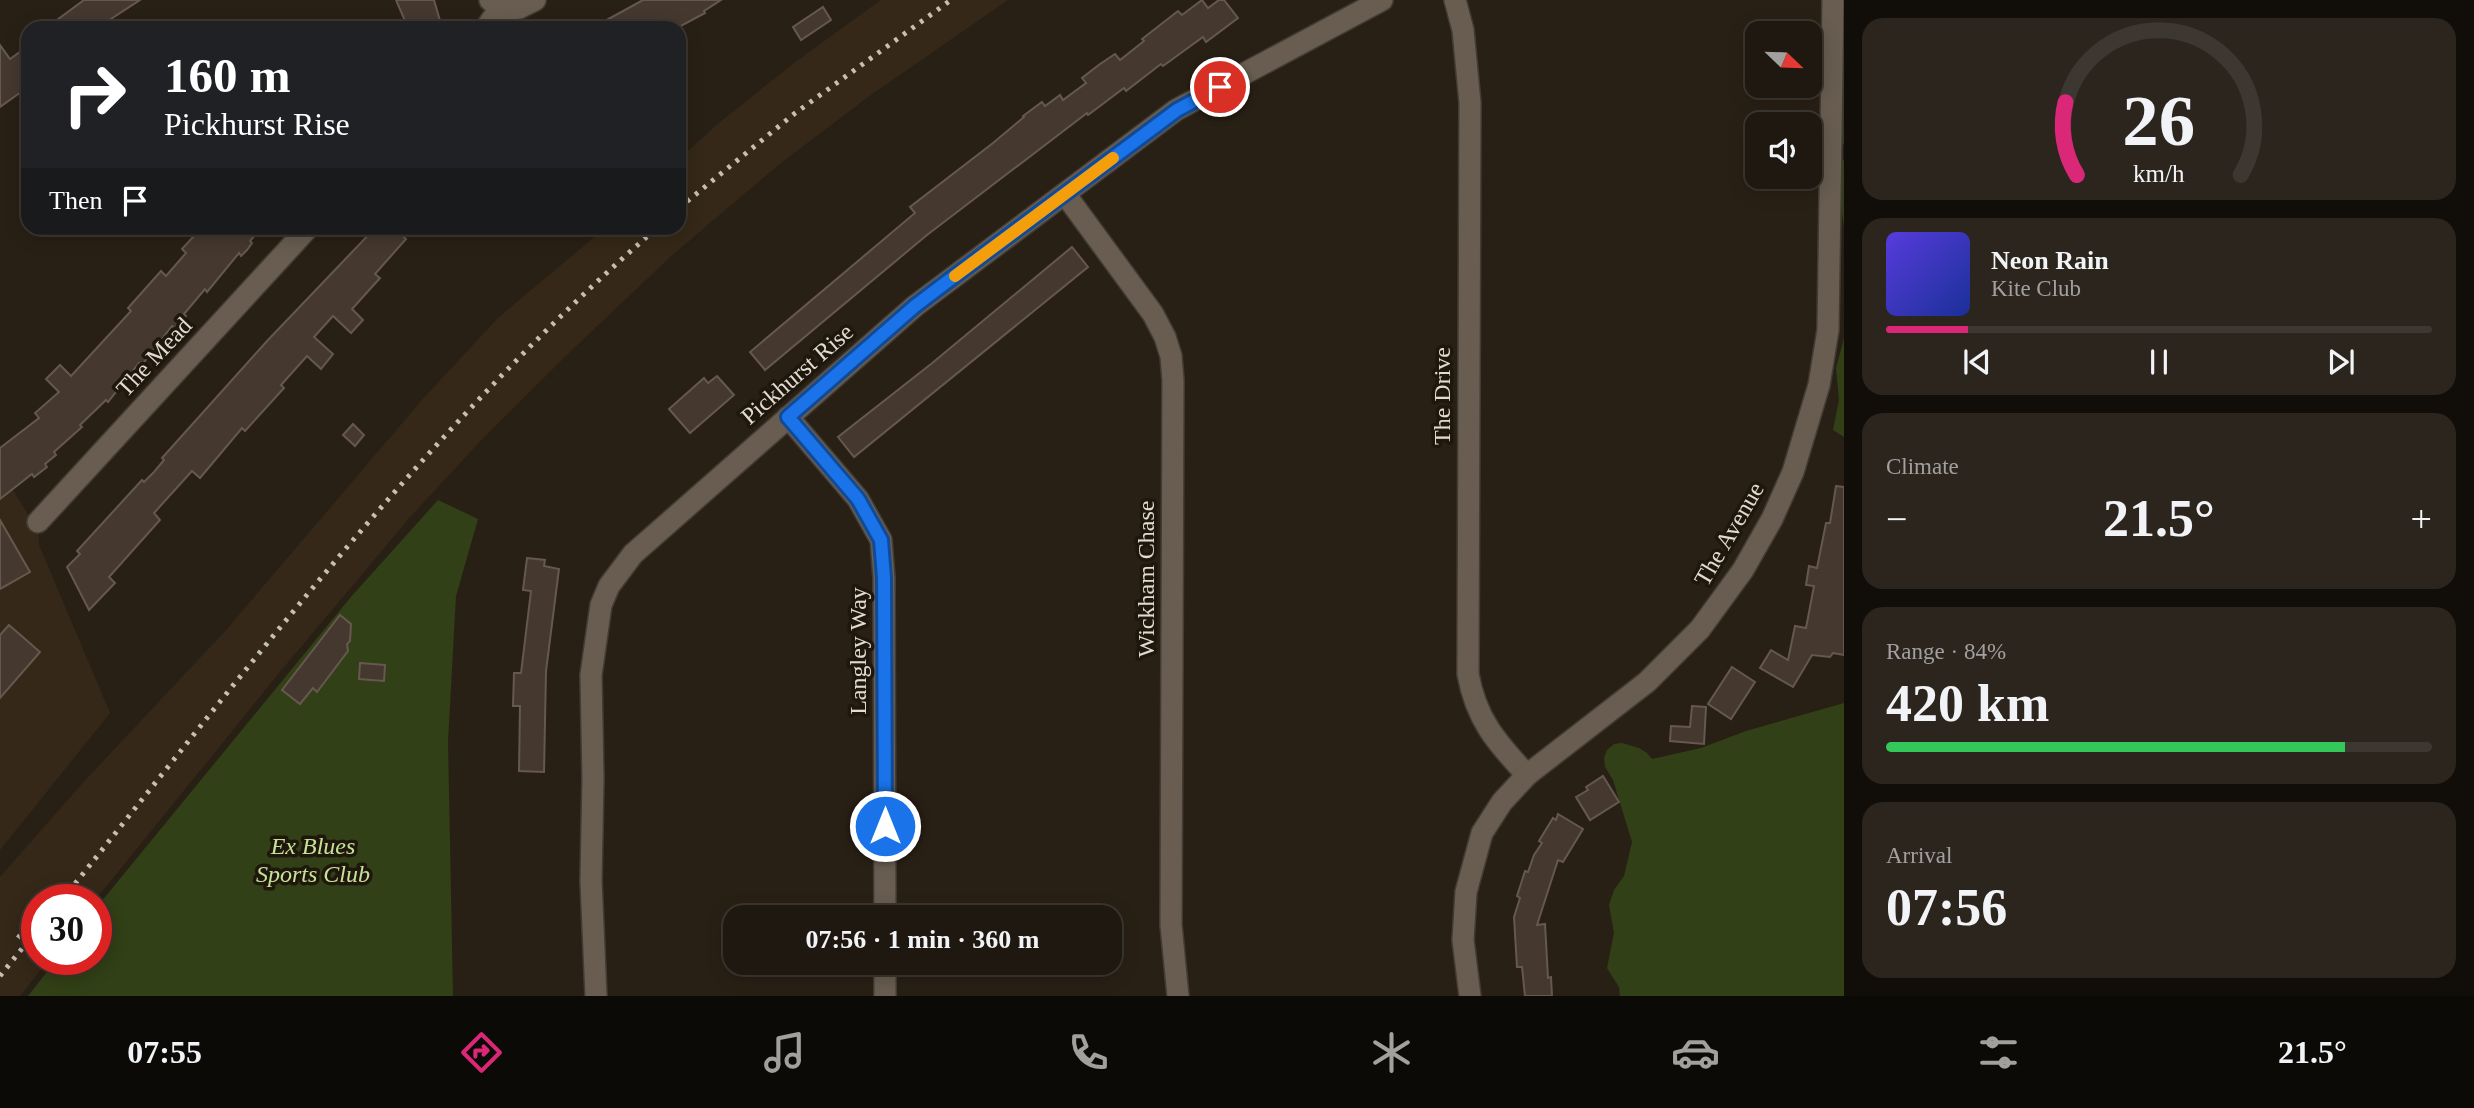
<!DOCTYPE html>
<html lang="en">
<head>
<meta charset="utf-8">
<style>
	:root { --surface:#1f1810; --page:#2c251e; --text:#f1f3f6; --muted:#a1a09f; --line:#3c3730; --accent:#db2777 }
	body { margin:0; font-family:"Times New Roman",serif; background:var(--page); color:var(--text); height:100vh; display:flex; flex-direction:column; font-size:26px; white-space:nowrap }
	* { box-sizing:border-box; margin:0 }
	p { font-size:23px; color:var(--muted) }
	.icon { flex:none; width:38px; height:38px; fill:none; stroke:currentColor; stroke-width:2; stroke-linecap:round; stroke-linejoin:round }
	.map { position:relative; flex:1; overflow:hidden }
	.drawer { display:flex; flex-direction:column; gap:18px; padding:18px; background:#110d09; width:630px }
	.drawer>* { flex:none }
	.banner { position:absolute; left:21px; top:21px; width:665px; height:214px; border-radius:21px; box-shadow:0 4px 18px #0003,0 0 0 2px var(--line); background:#202124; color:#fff; overflow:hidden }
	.needle { width:46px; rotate:113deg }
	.buttons { position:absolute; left:1745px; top:21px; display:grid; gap:14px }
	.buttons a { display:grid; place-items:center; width:77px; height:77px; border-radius:14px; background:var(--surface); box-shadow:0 4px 18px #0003,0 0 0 2px var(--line); font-size:35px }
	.speed { position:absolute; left:21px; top:884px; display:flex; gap:14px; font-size:35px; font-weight:700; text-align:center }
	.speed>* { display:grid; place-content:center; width:91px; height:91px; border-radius:50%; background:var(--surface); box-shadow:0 4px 18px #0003,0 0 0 2px var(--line); line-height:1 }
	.speed .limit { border:10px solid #d22; background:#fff; color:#111 }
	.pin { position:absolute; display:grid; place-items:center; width:60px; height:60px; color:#fff; margin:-30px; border:4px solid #fff; border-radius:50%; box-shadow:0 2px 7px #0007 }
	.me { position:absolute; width:77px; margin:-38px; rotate:0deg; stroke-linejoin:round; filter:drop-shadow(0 0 5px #0008) }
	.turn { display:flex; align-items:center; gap:24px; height:147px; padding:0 28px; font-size:32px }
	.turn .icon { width:91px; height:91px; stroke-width:2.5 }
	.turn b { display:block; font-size:49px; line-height:60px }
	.then { display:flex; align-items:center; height:66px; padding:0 28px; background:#0003; gap:14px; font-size:26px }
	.big { font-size:52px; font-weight:700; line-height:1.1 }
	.drawer .tile { flex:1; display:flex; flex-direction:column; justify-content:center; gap:10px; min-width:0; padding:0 24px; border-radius:21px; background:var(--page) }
	.drawer .dial { align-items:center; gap:0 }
	.dial svg { height:182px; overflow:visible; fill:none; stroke:var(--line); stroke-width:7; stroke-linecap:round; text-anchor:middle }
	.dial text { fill:var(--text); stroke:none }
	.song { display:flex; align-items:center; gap:21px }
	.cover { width:84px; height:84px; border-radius:10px; background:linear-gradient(135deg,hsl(250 70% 55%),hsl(230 70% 35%)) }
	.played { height:7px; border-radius:4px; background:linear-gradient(90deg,var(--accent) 15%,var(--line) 15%) }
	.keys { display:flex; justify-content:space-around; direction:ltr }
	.heat { display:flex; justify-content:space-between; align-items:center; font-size:38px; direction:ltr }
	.charge { height:10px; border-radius:5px; background:linear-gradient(90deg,#34c759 84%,var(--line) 0) }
	.trip { position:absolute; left:723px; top:905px; width:399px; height:70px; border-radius:21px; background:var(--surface); box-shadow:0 4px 18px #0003,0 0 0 2px var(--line); font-weight:700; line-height:70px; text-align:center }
	.tab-bar { display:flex; height:112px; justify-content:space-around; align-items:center; background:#0c0a06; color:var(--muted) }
	.tab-bar .icon { width:49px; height:49px }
	.tab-bar .current { color:var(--accent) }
	.tab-bar b { font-size:32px; color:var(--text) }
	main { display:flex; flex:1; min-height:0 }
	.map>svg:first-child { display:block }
</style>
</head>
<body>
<main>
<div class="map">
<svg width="1844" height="996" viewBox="0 0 1844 996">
	<rect width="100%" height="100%" fill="#292015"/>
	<g fill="#352818">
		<polygon points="881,0 1008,0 868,97 777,166 669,258 573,349 486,435 411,516 279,673 96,899 37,900 37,959 49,959 20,996 0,996 0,877 79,787 227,629 421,401 498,318 605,228 679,228 679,159 719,123 794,63"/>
		<polygon points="0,469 27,513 38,522 39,545 110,713 0,850"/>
	</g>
	<g fill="#314016">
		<path d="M1844 4V145L1840 137C1844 125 1841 117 1839 104 1838 87 1842 71 1843 54 1844 36 1838 23 1844 4Z"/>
		<polygon points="1844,159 1844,227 1837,177 1839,165"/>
		<polygon points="1844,338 1844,437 1833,430 1839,400 1836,368"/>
		<polygon points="438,500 478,519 456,596 448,741 453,996 28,996 57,959 96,959 96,908 350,598"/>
		<polygon points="1844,703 1844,996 1620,996 1619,987 1607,968 1614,933 1609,905 1614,890 1624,876 1632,842 1613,780 1605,767 1604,758 1607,750 1614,744 1622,743 1639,748 1647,753 1652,759 1701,748 1746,731"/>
	</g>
	<g fill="#45382f" stroke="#66584e" stroke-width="2">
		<polygon points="84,0 140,0 97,28 46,28"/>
		<polygon points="396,0 434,0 441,24 425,28 423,21 408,28"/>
		<polygon points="643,0 721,0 704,11 705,13 677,28 592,28"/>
		<polygon points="1202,0 1208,8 1219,0 1224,0 1238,18 1206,42 1203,37 1163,66 1161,64 1126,91 1124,88 1088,115 1087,113 927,235 765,370 750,352 915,213 910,207 993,143 1024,117 1023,116 1042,102 1045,106 1060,95 1063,100 1086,83 1082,78 1100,64 1115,54 1120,60 1144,41 1142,39 1178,11 1182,15"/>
		<polygon points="823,7 831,20 801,40 793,27"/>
		<polygon points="0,45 10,59 28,46 28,87 0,107"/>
		<polygon points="185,228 248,228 256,234 250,241 252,243 247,250 241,256 239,253 207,292 205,289 184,314 186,316 175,329 172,326 141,366 139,363 108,402 106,400 80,425 82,427 54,452 56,455 45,464 47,467 34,477 32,474 0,499 0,448 39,418 35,413 59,392 46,379 60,365 71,376 131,311 128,308 161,271 166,276 186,253 182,249 194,236"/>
		<polygon points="375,228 393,228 406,239 375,274 380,278 352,309 363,320 351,333 333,316 314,337 333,354 321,369 307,356 281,385 284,388 245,431 242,428 200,478 192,471 154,513 160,520 109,577 115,583 89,610 67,567 80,554 77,551 142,480 144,482 154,472 164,460 162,458 268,340"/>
		<polygon points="1072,247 1088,267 854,457 838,437 931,364"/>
		<polygon points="717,376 734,395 690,433 669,409 704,378 708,383"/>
		<polygon points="353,424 364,435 355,446 343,435"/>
		<polygon points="1836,486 1844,487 1844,655 1833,653 1830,657 1812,655 1793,687 1760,668 1771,650 1788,660 1795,626 1806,628 1814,586 1806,585 1809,566 1817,568 1826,523 1830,523"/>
		<polygon points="0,520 30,572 0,589"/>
		<polygon points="527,558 545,560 544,566 559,569 546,671 544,772 519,771 520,706 513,706 514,673 521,673 531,591 523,590"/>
		<polygon points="340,615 351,624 350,641 347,644 348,651 317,692 313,688 300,704 282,690"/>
		<polygon points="9,625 40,652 0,698 0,635"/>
		<polygon points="360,663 385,665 384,681 359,679"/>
		<polygon points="1732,667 1755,682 1731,719 1708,704"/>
		<polygon points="1692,706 1706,707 1704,744 1670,741 1671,726 1690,727"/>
		<polygon points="1603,776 1619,802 1590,820 1576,797 1588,790 1586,787"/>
		<polygon points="1558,814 1583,829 1563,862 1558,860 1537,925 1545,924 1548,978 1551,977 1552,996 1525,996 1522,967 1517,967 1514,917 1520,898 1517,896 1525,871 1528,872 1534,855 1542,843 1539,841 1553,818 1556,820"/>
	</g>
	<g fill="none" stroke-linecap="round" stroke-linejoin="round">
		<defs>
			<g id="minor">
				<polyline points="490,0 506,10 519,8 535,0"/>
				<path d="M1455 0 1463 30 1470 103 1468 674C1476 719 1496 742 1527 775"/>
				<polyline points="486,28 500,8"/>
				<polyline points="1065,194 1153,314 1165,337 1171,356 1173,380 1171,925 1178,996"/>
				<polyline points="788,417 858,499 881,540 884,578 885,917"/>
				<polyline points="38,522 308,228"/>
				<polyline points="885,962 885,996"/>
				<polyline points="596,996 591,881 593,778 591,675 601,605 609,586 633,554 915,306 1176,110 1382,0"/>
				<polyline points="1470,996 1463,940 1466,892 1482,833 1502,802 1527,775 1647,682 1700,629 1743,570 1772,519 1793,472 1819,385 1828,330 1833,0"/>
			</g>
		</defs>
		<use href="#minor" stroke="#433c34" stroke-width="24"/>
		<use href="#minor" stroke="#685d50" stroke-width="21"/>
		<g stroke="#c5bfb6" stroke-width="5" stroke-dasharray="3.5 7" stroke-linecap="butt">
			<polyline points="679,208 794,114 951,0"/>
			<path d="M62 900C249 667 430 424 657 228"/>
			<polyline points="18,938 37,914"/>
			<polyline points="0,976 37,930"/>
		</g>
	</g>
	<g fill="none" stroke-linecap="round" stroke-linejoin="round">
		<defs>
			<polyline id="route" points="885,826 884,578 881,540 858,499 788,417 915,306 956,275 1177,110 1220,87"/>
		</defs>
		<use href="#route" stroke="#114b97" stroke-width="18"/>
		<use href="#route" stroke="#1a73e8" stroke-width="12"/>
		<polyline stroke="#f59e0b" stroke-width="12" points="955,276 1113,158"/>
	</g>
	<g text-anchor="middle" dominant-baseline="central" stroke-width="7" stroke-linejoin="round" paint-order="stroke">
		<g font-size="24" fill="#e1dbd3" stroke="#1f170c">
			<text transform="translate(154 357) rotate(-47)">The Mead</text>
			<text transform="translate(797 374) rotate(-41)">Pickhurst Rise</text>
			<text transform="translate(1442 396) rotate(-90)">The Drive</text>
			<text transform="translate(1729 534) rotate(-60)">The Avenue</text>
			<text transform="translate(1146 579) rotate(-90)">Wickham Chase</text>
			<text transform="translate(858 651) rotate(-90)">Langley Way</text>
		</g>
		<g font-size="24" font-style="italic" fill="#c5e299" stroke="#1f170c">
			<text x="313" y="846">Ex Blues<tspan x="313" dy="28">Sports Club</tspan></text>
		</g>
	</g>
</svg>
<div class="buttons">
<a><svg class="needle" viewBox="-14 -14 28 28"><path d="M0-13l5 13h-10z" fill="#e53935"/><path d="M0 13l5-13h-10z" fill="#a1a09f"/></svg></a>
<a><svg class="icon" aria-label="sound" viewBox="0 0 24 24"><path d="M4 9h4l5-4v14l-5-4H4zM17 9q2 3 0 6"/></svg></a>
</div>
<div class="speed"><div class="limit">30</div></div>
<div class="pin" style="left:1220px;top:87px;background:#d93025"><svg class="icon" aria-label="arrive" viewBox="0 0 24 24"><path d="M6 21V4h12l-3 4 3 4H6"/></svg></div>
<svg class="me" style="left:885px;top:826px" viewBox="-20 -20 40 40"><circle r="17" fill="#1a73e8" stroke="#fff" stroke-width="3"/><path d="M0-11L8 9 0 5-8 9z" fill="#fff"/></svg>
<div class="trip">07:56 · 1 min · 360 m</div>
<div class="banner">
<div class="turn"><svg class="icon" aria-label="right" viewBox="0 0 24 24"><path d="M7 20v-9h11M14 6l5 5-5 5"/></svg><div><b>160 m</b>Pickhurst Rise</div></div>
<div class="then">Then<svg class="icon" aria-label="arrive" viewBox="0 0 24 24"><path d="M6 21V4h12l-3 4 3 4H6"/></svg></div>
</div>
</div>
<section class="drawer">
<div class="tile dial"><svg viewBox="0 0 100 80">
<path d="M14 69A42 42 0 1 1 86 69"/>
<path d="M14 69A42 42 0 0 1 9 37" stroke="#db2777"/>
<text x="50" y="56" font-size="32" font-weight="700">26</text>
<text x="50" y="72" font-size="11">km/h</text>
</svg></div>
<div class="tile">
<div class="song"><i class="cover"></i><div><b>Neon Rain</b><p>Kite Club</p></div></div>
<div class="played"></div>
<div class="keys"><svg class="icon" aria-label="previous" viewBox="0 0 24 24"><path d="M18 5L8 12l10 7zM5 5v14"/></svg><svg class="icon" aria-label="pause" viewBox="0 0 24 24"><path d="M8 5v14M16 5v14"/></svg><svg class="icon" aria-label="next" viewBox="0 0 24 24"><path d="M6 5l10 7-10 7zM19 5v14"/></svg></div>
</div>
<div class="tile"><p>Climate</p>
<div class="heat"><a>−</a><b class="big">21.5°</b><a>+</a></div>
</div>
<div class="tile"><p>Range · 84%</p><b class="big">420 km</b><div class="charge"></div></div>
<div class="tile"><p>Arrival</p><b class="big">07:56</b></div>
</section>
</main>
<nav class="tab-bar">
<b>07:55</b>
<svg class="icon current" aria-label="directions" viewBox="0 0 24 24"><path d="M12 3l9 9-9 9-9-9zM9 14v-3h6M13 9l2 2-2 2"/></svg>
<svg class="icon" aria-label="music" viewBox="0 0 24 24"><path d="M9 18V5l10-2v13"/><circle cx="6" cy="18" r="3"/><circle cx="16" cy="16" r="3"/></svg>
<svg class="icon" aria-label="phone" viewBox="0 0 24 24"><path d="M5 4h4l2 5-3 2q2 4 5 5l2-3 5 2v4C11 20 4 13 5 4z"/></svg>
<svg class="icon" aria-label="climate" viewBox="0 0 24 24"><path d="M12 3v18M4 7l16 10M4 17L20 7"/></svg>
<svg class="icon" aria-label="car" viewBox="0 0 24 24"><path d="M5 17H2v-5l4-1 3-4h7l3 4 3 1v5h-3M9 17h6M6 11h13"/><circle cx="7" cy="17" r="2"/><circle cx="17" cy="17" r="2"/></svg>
<svg class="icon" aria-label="filters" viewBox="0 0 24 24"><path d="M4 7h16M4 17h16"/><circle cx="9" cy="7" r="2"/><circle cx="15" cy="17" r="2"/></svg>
<b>21.5°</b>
</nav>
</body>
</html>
